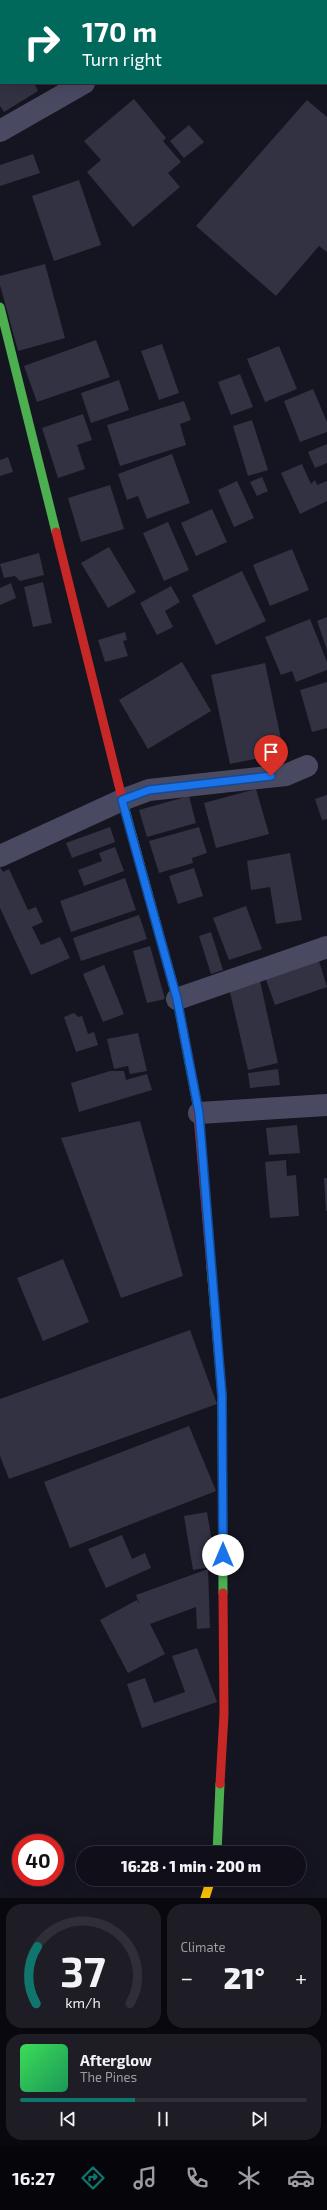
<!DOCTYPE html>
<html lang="en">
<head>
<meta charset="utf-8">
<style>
	:root { --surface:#100f19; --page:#1e1d26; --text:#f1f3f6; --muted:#9c9ca2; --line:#302f38; --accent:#0f766e }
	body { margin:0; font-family:"Exo 2",sans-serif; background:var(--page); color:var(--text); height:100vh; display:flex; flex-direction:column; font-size:15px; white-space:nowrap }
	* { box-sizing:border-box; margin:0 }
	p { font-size:13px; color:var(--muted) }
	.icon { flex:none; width:22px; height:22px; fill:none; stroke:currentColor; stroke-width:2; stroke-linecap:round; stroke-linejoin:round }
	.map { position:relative; height:1898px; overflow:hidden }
	.drawer { display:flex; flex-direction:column; gap:6px; padding:6px; background:#09080e; flex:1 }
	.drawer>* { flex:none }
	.banner { position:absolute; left:0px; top:0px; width:327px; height:84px; box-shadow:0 4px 16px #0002,0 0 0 1px var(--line); background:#00695c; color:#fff; overflow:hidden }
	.speed { position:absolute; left:12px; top:1834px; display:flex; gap:8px; font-size:20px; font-weight:700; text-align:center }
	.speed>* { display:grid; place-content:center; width:52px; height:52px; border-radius:50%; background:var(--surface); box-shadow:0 4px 16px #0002,0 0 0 1px var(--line); line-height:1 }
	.speed .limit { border:6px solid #d22; background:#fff; color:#111 }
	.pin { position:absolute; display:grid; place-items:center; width:34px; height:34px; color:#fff; margin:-41px -17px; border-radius:50% 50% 50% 0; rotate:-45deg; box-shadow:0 0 4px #0007 }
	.pin .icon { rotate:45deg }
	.me { position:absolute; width:44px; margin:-22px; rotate:0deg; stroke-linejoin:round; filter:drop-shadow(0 0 3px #0008) }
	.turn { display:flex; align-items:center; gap:14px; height:84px; padding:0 16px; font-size:18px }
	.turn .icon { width:52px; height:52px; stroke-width:2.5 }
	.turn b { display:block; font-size:28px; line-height:34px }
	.big { font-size:30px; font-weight:800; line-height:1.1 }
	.drawer .widget { flex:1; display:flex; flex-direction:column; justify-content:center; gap:6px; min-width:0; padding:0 14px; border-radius:16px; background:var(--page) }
	.drawer .dial { align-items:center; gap:0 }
	.dial svg { height:104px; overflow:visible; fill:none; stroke:var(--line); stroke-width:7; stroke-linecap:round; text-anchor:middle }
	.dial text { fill:var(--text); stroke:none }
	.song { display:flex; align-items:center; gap:12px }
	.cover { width:48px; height:48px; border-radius:6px; background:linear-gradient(135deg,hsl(130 70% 55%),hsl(150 70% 35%)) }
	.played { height:4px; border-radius:2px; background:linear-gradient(90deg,var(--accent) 40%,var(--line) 40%) }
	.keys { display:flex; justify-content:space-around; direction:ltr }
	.heat { display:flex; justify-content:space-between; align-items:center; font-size:22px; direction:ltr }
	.drawer .tiles { flex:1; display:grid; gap:6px; grid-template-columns:1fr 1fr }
	.widget:last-child { grid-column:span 2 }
	.trip { position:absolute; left:76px; top:1846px; width:230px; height:40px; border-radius:20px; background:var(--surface); box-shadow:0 4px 16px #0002,0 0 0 1px var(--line); font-weight:800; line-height:40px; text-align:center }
	.menu { display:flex; height:64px; justify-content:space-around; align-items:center; background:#06060a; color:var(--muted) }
	.menu .icon { width:28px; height:28px }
	.menu .current { color:var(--accent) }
	.menu b { font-size:18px; color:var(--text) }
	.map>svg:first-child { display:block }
</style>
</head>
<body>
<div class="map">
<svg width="327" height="1898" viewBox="0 0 327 1898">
	<rect width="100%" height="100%" fill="#151421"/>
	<g fill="#333243">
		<polygon points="0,83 34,83 38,91 4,112 0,106"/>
		<polygon points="134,99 166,138 163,141 181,162 168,173 180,187 133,227 87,172 101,160 84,141"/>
		<polygon points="307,100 327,117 327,252 319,246 276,296 196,226"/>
		<polygon points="189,125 204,142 184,158 170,141"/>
		<polygon points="33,154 40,173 0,186 0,165"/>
		<polygon points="79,180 101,245 54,261 32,196"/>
		<polygon points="45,264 65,338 18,351 0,285 0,276"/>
		<polygon points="96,340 110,377 37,402 24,366"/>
		<polygon points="162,344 179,393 159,400 141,351"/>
		<polygon points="279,346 297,389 265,402 247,359"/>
		<polygon points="240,374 253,407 231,415 218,382"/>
		<polygon points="119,380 129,410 91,423 81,393"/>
		<polygon points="313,389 327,422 327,432 300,442 284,401"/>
		<polygon points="184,401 191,420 180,424 186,445 120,466 107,425"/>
		<polygon points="83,414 92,440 77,445 85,469 58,478 42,428"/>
		<polygon points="252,420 268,470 248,476 233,426"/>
		<polygon points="327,444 327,463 315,468 308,452"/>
		<polygon points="172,454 190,503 147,519 138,496 127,500 118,474"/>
		<polygon points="8,457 13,472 0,476 0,460"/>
		<polygon points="302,464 311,484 315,480 317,485 327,481 327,501 300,514 281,473"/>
		<polygon points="262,477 268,491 257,496 250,482"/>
		<polygon points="237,481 254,518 234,527 218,490"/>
		<polygon points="110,485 124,529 81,542 68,498"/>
		<polygon points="212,509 227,542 196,556 181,523"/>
		<polygon points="168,522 189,570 164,581 143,533"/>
		<polygon points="109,547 136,592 108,608 81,563"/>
		<polygon points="292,549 309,590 270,606 253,565"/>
		<polygon points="39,553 44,575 20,581 15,576 4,578 0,564"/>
		<polygon points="242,571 266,621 216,645 192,595"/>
		<polygon points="43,582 52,623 33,627 24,587"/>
		<polygon points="11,583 16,598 0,605 0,588"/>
		<polygon points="171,586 180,602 165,611 173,627 157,635 140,603"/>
		<polygon points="327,617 327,650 317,621"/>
		<polygon points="310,619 327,662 327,670 296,682 292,671 281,675 265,637"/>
		<polygon points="125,632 127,640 123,641 128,656 105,662 98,640"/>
		<polygon points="182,662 211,711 148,749 119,700"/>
		<polygon points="265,663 284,753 230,764 211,675"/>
		<polygon points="327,682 327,728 312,732 300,690"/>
		<polygon points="256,789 269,834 216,848 204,803"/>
		<polygon points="327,795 327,819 322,820 315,799"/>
		<polygon points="189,796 196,823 147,837 139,810"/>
		<polygon points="110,827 115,842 72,858 66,843"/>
		<polygon points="199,827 207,853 192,858 193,863 159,873 149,841"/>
		<polygon points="115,847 124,871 84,886 78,870 102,861 99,853"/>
		<polygon points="290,853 302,920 276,924 270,887 251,890 247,861"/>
		<polygon points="0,867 3,872 9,869 28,910 36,907 43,922 32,927 41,945 60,937 70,958 31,975 0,908"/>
		<polygon points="194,868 203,896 178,904 169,876"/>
		<polygon points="125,878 136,910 71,932 60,901"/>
		<polygon points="246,906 262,949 229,960 213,918"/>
		<polygon points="139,915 147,939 81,961 73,938"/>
		<polygon points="211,932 223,970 211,974 199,936"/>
		<polygon points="150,946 165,999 147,1003 133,951"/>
		<polygon points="318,958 327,987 275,1005 265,977"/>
		<polygon points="104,965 124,1014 103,1022 83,974"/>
		<polygon points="260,981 278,1063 248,1070 229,988"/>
		<polygon points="74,1013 78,1017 82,1016 88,1034 94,1032 98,1045 76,1052 64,1017"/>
		<polygon points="138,1033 147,1071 130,1074 128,1066 114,1069 107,1039"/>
		<polygon points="278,1069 280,1085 250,1088 248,1073"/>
		<polygon points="110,1071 124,1071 126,1080 147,1074 152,1090 79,1112 71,1083"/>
		<polygon points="140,1121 183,1276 121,1298 61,1138"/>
		<polygon points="297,1125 300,1153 269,1155 266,1128"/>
		<polygon points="286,1160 287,1176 296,1175 299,1216 270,1218 265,1162"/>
		<polygon points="324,1178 327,1178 327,1211 326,1211"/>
		<polygon points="63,1259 89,1322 43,1341 17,1278"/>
		<polygon points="190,1330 217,1404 9,1479 0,1456 0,1399"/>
		<polygon points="189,1426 216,1491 70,1548 44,1482"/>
		<polygon points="207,1512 216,1566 193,1570 184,1516"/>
		<polygon points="122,1535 132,1559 145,1553 151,1568 106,1588 88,1549"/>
		<polygon points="208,1569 210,1628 197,1629 196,1607 150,1624 165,1654 128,1673 100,1620 137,1600 140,1605 136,1595"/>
		<polygon points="197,1648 217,1702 142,1728 127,1684 145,1678 154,1703 185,1692 172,1656"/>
	</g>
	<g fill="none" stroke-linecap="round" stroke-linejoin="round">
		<g stroke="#494a62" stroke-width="22">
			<polyline points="229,1 232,0"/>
			<polyline points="0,131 84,83"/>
			<polyline points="0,856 122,800 149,790 286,775 307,766"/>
			<polyline points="177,999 327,947"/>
			<polyline points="199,1113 327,1105"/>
		</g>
		<g stroke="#4caf50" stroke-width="9">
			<polyline points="0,307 56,532"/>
			<polyline points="123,802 177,999 197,1104"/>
			<polyline points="211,1267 222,1396 223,1593"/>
			<polyline points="217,1853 220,1784"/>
		</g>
		<polyline stroke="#ffc107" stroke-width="9" points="205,1898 211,1879"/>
		<g stroke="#c62828" stroke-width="9">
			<polyline points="56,532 123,802"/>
			<polyline points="197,1104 211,1267"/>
			<polyline points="220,1784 224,1714 223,1593"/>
		</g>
	</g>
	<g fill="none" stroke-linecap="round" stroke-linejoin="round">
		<defs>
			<polyline id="route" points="223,1555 222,1396 199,1113 177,999 122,800 149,790 271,776"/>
		</defs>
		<use href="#route" stroke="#114b97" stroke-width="10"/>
		<use href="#route" stroke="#1a73e8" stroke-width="7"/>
	</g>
</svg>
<div class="speed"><div class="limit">40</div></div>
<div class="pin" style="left:271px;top:776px;background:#d93025"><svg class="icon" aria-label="arrive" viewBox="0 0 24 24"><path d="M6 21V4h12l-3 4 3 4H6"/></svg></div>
<svg class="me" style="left:223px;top:1555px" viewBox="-20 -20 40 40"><circle r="19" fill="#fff"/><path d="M0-13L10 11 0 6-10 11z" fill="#1a73e8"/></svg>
<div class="trip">16:28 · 1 min · 200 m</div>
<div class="banner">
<div class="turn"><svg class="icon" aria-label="right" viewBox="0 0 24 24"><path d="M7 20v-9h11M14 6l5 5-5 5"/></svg><div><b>170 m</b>Turn right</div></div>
</div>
</div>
<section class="drawer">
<div class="tiles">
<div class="widget dial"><svg viewBox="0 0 100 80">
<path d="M14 69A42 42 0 1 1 86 69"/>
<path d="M14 69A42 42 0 0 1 15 25" stroke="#0f766e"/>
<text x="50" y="56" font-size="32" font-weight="700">37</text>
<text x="50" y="72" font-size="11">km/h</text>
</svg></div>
<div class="widget"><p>Climate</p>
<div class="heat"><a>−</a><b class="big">21°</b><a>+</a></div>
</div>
<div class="widget">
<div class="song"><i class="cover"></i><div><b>Afterglow</b><p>The Pines</p></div></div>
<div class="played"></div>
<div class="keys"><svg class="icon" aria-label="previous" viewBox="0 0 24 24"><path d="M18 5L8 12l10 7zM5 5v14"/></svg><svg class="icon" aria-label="pause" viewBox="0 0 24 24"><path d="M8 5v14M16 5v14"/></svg><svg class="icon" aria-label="next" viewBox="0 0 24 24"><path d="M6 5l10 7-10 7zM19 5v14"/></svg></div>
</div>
</div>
</section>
<nav class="menu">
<b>16:27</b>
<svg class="icon current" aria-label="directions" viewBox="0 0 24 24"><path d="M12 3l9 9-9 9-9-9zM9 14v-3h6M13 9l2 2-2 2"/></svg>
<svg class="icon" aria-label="music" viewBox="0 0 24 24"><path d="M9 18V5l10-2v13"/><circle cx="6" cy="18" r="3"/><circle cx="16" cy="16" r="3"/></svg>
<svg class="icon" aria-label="phone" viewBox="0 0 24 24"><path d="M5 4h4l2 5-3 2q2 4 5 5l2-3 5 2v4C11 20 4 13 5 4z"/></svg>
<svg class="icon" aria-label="climate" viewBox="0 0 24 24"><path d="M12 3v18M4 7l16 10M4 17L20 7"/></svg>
<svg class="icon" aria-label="car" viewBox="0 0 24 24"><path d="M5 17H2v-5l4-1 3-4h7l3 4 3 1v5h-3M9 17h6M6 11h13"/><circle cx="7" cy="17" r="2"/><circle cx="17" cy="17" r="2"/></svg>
</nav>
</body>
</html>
